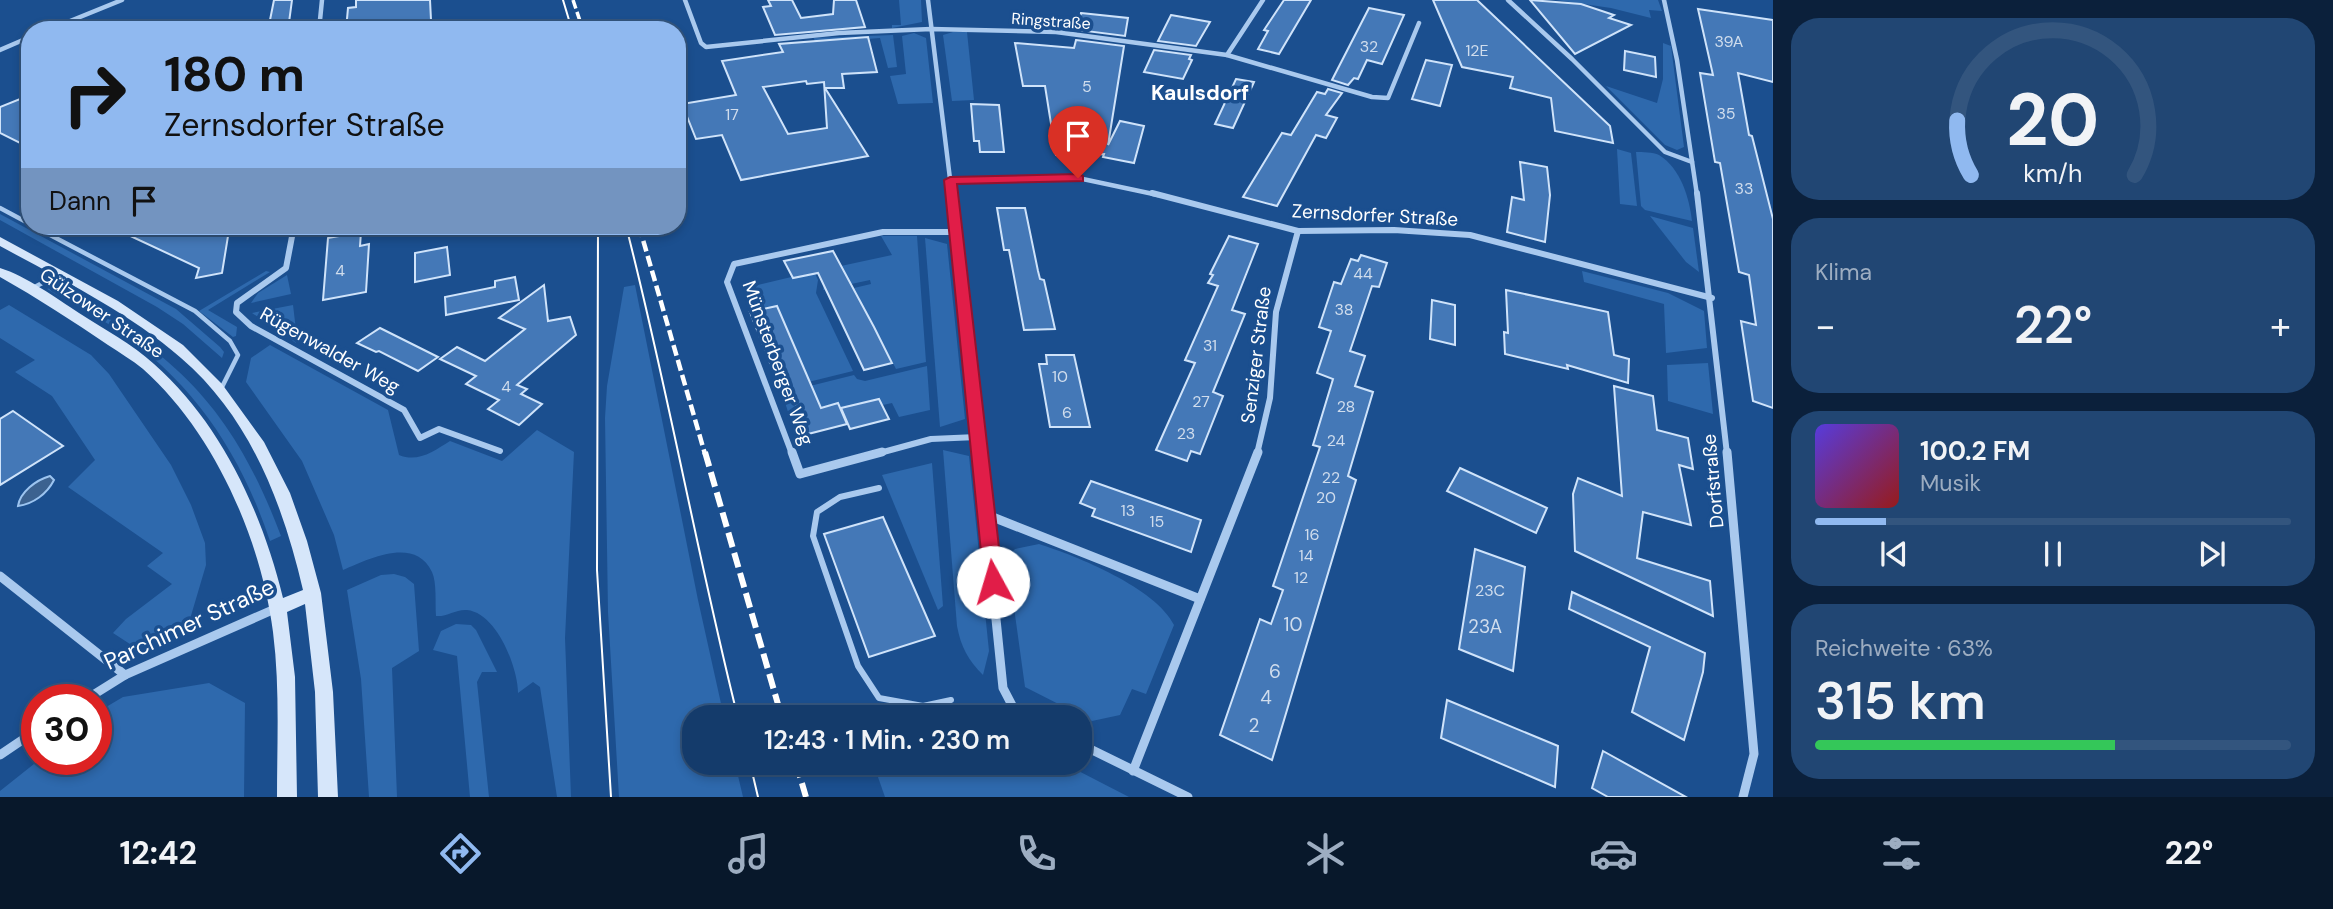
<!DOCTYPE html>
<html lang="de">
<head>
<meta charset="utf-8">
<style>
	:root { --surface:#143b6b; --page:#214673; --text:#f1f3f6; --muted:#9dadc1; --line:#33557e; --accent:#90b9f0 }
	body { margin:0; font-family:"DM Sans",sans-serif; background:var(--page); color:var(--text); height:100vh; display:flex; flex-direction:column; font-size:26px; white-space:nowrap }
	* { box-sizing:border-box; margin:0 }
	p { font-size:23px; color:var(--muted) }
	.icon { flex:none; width:38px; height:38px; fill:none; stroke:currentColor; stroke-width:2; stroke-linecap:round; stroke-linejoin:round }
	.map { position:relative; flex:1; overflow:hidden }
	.panel { display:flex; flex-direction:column; gap:18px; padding:18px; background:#0b203b; width:560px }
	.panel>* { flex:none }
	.guide { position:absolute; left:21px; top:21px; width:665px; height:214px; border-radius:28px; box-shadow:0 4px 10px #0003,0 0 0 2px var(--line); background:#90b9f0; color:#111; overflow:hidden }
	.speed { position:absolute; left:21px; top:684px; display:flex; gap:14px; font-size:35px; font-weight:700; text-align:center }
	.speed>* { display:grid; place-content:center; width:91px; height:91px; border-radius:50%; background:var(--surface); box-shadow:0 4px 10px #0003,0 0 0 2px var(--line); line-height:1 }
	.speed .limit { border:10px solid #d22; background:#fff; color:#111 }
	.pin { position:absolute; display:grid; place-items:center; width:60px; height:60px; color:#fff; margin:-72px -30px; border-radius:50% 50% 50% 0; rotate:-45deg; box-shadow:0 0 7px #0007 }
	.pin .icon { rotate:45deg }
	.me { position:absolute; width:77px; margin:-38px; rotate:354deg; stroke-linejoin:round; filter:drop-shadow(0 0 5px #0008) }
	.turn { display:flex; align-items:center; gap:24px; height:147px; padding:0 28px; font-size:32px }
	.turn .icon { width:91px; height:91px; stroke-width:2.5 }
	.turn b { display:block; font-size:49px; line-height:60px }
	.then { display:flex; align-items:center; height:66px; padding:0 28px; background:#0003; gap:14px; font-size:26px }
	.big { font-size:52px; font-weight:600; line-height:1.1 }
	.panel .tile { flex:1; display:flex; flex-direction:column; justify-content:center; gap:10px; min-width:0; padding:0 24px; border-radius:28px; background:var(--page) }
	.panel .dial { align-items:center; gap:0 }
	.dial svg { height:182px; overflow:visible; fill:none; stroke:var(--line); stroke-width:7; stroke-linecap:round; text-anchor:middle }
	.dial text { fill:var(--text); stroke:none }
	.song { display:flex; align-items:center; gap:21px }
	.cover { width:84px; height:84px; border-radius:10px; background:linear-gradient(135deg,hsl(250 70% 55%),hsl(0 70% 35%)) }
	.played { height:7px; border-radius:4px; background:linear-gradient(90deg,var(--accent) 15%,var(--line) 15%) }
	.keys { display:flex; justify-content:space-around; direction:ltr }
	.heat { display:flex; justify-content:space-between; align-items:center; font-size:38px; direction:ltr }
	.charge { height:10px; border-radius:5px; background:linear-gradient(90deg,#34c759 63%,var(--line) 0) }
	.trip { position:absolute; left:682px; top:705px; width:410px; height:70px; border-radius:28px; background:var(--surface); box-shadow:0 4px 10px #0003,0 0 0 2px var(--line); font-weight:600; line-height:70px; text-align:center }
	.tabs { display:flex; height:112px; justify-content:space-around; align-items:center; background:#08182b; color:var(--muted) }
	.tabs .icon { width:49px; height:49px }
	.tabs .current { color:var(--accent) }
	.tabs b { font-size:32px; color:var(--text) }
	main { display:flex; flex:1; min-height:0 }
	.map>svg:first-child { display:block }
</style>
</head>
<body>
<main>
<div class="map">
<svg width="1773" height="797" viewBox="0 0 1773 797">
	<rect width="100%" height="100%" fill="#1b4f8f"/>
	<g fill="#2e69ad">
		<polygon points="899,0 921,0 922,22 892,28 892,25 901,25"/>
		<polygon points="1556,0 1658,0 1662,11 1649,10 1651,18 1611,8"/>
		<polygon points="953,32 967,32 974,100 952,101 943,35"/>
		<polygon points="914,33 926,38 933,103 898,104 890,76 906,74 902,36"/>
		<polygon points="893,35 897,67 888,68 880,38 815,43 814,38"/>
		<polygon points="1663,43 1671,46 1684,147 1677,150 1665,145 1606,86 1657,103 1663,79"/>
		<polygon points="1617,149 1631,153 1637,206 1620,204"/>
		<path d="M1636 152C1642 152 1653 152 1659 155 1681 169 1689 197 1692 221L1645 210 1641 206Z"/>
		<polygon points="0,214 176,309 220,347 224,352 222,358 183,324 157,307 0,220"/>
		<polygon points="1650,216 1693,228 1699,272 1686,262"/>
		<polygon points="881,236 917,236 926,362 896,369 854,288 871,284 870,280 823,290 827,269 892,255"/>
		<polygon points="925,238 947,244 965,419 940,427"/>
		<polygon points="807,256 818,280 816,293 853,371 780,389 778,383 806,377 777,306 750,312 745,288 808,273"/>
		<polygon points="266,271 270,272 208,310 237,327 236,336 233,337 199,311"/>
		<polygon points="1582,271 1668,293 1704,311 1707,348 1666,353 1664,304 1584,282"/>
		<polygon points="287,275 291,294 251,303 258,293"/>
		<path d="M54 285C175 354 231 404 281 536L270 541C240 452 194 383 116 329 94 314 69 303 47 289Z"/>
		<polygon points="635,285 698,600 724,717 695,718 695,763 735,763 743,797 619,797 608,612 605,418 607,386 624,287"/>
		<polygon points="9,305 91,355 109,374 171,465 191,505 205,543 206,565 190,619 133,646 113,633 126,619 172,584 147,566 163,553 68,487 95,460 52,396 15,372 35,360 0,338 0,310"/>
		<polygon points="293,305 297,338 296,343 252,313"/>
		<path d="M270 345 388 410 399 455C418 463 434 451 450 441L502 461 537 430 574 452 565 638 571 797H557L540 687 533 682 518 693C518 668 497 613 467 610 456 609 447 617 436 616 435 603 437 583 432 572 415 536 369 559 343 570L334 535 302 461 246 382 251 358Z"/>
		<polygon points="1708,363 1713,414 1668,401 1667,365"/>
		<polygon points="927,366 930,410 899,417 892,403 883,405 879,399 840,408 838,404 789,415 782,393 854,375 857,379 865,381"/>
		<path d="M943 450 969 456 989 651 983 675C968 660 961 647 957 626Z"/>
		<polygon points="932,463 943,606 938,610 882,475"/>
		<path d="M1039 544C1077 556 1156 588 1174 625L1146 694 1132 689 1120 715 1092 721 1025 687 1007 557 1015 549Z"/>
		<polygon points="394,574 405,577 414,584 419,651 392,668 397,797 369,797 361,679 347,590 381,575"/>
		<polygon points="456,624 471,625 476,630 497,672 482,672 477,682 489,797 470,797 457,656 433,650 441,631"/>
		<polygon points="209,683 245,703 244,797 0,797 0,791 39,760 96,760 96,713 123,697"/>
		<polygon points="873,763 1063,763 1129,797 885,797"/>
	</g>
	<path fill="#3c6290" stroke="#9cc4f0" stroke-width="2" d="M50 476 54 480C47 494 33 504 18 506 20 492 36 480 50 476Z"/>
	<g fill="#4478b7" stroke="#cfe3fa" stroke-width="2" fill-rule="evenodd">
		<polygon points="274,0 292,0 288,30 268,30"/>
		<polygon points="356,0 430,0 431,20 411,23 411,30 346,30 348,8 356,7"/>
		<polygon points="768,0 792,0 801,18 833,14 834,0 856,0 865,27 775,35 763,7 771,6"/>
		<polygon points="1284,0 1311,0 1279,54 1258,49 1268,31 1264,30"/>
		<polygon points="1433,0 1477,0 1610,126 1613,143 1555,131 1551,98 1510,88 1513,77 1462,67"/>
		<polygon points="1530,0 1581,4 1614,15 1609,18 1631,25 1575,54"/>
		<polygon points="1369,8 1404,15 1382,64 1367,60 1358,79 1354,78 1348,85 1332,80"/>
		<polygon points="1698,9 1773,20 1773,82 1738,73 1749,135 1752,136 1773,219 1773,408 1753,401 1741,321 1756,325 1749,275 1739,272 1720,163 1715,162 1700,73 1713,75"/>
		<polygon points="1081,13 1128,18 1125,36 1078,30"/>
		<polygon points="1171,15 1210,22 1196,46 1158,41"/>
		<path d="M868 37 877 72 842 74 844 88H825L868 156 741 180 722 135 696 139 682 104 736 95 722 61 783 52 779 44ZM806 81 807 84 824 82 827 128 788 134 763 87Z"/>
		<polygon points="1076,40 1124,46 1108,145 1120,121 1144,126 1134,163 1103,157 1104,154 1056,155 1045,86 1023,86 1015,43 1074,48"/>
		<polygon points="1154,50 1191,55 1189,59 1192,60 1183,79 1144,72"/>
		<polygon points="1625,51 1655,57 1656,77 1624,70"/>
		<polygon points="1426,60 1452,65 1440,106 1412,99"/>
		<polygon points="1236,79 1254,82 1233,128 1215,124"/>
		<polygon points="1328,89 1342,93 1326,115 1337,118 1326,138 1316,135 1277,206 1243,197 1282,133 1291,135 1317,92 1325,94"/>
		<polygon points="30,95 30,148 0,133 0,107"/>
		<polygon points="971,104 999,105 1004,152 980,152 979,141 974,141"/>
		<polygon points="1520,162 1547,167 1550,195 1545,242 1507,232 1512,197 1524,200"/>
		<polygon points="997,208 1025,208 1038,271 1040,279 1044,280 1055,329 1024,330 1009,250 1004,250"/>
		<polygon points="109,226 227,226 226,231 229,230 222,273 196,278 199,268"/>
		<polygon points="361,232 360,246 369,244 366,292 323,300 328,238"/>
		<polygon points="1229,236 1258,244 1232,310 1245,314 1213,392 1223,396 1200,454 1191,451 1187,461 1156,450 1195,363 1185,360 1218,286 1208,283 1213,275 1210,274"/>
		<polygon points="447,247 450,275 415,282 415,253"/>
		<polygon points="833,251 874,327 892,363 864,370 818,273 793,278 784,261"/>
		<polygon points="1361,255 1387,263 1379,287 1372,286 1350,351 1365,356 1355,386 1373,392 1348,476 1356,480 1272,760 1220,735 1260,619 1271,624 1283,590 1273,586 1320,447 1313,445 1333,379 1317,373 1331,331 1319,327 1334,282 1341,284 1351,259 1358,261"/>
		<polygon points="515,277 519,300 446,315 445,297 495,287 495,281"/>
		<polygon points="544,285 548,321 570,317 576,335 517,385 527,389 521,394 542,404 519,425 488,409 499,400 466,384 476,376 440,359 457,347 485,361 525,329 499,318"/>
		<polygon points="1506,290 1608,312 1614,355 1629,359 1628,383 1567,365 1568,369 1505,354 1504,332 1508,333"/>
		<polygon points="1432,300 1455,305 1455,345 1430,339"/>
		<polygon points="777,306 821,408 838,403 847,424 808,434 787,381 778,383 750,312"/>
		<polygon points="380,328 438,357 418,371 379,351 376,352 357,343"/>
		<polygon points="1046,355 1074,355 1090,427 1050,427 1039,364 1047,364"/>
		<polygon points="1614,386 1653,396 1657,430 1688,438 1693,469 1679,465 1691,525 1643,512 1637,558 1710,581 1713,616 1575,551 1573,494 1578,478 1622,496"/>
		<polygon points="879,399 889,419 850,429 841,408"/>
		<polygon points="13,411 63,446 0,485 0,419"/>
		<polygon points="1460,468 1547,508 1536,533 1447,491"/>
		<polygon points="1091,481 1201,520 1191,552 1092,516 1095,509 1080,503"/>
		<polygon points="883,517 935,636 869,657 824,534"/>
		<polygon points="1475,549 1525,567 1513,671 1459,649"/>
		<polygon points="1572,592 1705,653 1703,672 1684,740 1632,712 1650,647 1569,609"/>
		<polygon points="1447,700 1558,746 1555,787 1441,738"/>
		<polygon points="1603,751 1686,797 1608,797 1592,788"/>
	</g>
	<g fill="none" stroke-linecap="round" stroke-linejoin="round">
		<g stroke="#a9c9ee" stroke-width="4.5">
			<polyline points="0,208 30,224"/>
			<polyline points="33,226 195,311 230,341 238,355 220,391"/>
			<polyline points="31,289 59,274"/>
		</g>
		<polyline stroke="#a9c9ee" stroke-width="6" points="879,488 840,497 817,512 813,536 858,666 879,698 923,706 951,700"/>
		<g stroke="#a9c9ee" stroke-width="4.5">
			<polyline points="685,0 701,43 706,47 839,33 931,29 1056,32 1227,55 1372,97 1388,98 1419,23"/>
			<polyline points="928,0 952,195"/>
			<polyline points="1508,0 1572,59 1665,152 1692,162"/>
			<polyline points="1664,0 1677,60 1697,195"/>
			<polyline points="48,30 122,0"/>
			<polyline points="319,30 322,0"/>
			<polyline points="0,50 30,37"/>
			<polyline points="1227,55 1263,0"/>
			<polyline points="950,180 1078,178 1158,195"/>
		</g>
		<g stroke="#a9c9ee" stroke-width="6">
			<polyline points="952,193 979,454"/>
			<polyline points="1152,193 1298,231 1394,230 1470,235 1712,298"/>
			<polyline points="1697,193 1727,454"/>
			<polyline points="294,226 286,268 237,303 236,312 251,326 404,410 420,438 439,429 500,451"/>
			<polyline points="792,454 727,282 734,264 883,232 956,232"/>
			<polyline points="876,454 931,439 977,437"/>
			<polyline points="1257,454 1270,398 1276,312 1298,231"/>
		</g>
		<g stroke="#a9c9ee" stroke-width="9">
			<polyline points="792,452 800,474 882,452"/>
			<polyline points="979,452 1003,688 1014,709 1025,718"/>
			<polyline points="1727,452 1754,754 1743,797"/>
			<polyline points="985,514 1200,599"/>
			<polyline points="0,576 125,675"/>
			<polyline points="85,700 125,675 277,608"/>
			<polyline points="1080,744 1188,797"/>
			<polyline points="0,755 37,730"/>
			<polyline points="1133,771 1258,452"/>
		</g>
		<path fill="#d6e6fa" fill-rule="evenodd" d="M0 237 118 301 183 345 222 384 264 442 290 493 307 541 321 593 333 692 338 797H318L315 692 305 604 287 612 295 677 297 797H277C277 742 280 687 273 632 261 539 214 432 143 369 132 360 120 353 108 345 73 321 37 298 0 277V268C26 276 56 298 79 313 104 329 132 344 154 364 221 423 262 512 283 598L303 590C283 504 250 417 181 358 127 311 62 280 0 246Z"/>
		<g stroke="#fff" stroke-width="2">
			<polyline points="563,0 572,30"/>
			<polyline points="598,226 597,570 611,797"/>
			<path d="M626 226C668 389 697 555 738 718"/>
			<polyline points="750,763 758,797"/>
		</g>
		<polyline stroke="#fff" stroke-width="3.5" stroke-dasharray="9 3.5" stroke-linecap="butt" points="573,0 583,30"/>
		<polyline stroke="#fff" stroke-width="4.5" stroke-dasharray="11 4.5" stroke-linecap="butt" points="639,226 705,454"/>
		<g stroke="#fff" stroke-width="6" stroke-dasharray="15 6" stroke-linecap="butt">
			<polyline points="705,452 782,718"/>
			<polyline points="796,763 806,797"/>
		</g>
	</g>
	<polygon fill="#e11d48" stroke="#92132f" stroke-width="2" points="1078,174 1083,176 1083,181 957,184 1003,582 1000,588 993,590 987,588 984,582 944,180 950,177"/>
	<g text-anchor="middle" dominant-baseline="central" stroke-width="7" stroke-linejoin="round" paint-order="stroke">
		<g font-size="16" fill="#fff" stroke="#1b4f8f">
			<text transform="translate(1051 21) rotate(4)">Ringstraße</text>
		</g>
		<g font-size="16" fill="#d0dded">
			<text x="1729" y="41">39A</text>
			<text x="1369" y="46">32</text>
			<text x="1477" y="50">12E</text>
			<text x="1087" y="86">5</text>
			<text x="1726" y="113">35</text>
			<text x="732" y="114">17</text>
			<text x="1744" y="188">33</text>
			<text x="340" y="270">4</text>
			<text x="1363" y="273">44</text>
			<text x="1344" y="309">38</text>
			<text x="1210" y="345">31</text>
			<text x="1060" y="376">10</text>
			<text x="506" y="386">4</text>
			<text x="1201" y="401">27</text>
			<text x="1346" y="406">28</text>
			<text x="1067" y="412">6</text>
			<text x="1186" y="433">23</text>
			<text x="1336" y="440">24</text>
			<text x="1331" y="477">22</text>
			<text x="1326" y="497">20</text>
			<text x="1128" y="510">13</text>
			<text x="1157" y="521">15</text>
			<text x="1312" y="534">16</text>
			<text x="1306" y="555">14</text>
			<text x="1301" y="577">12</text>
			<text x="1490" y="590">23C</text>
		</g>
		<g font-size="19" fill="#fff" stroke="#1b4f8f">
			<text transform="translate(1375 215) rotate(3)">Zernsdorfer Straße</text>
			<text transform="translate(102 313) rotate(34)">Gülzower Straße</text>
			<text transform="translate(330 350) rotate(29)">Rügenwalder Weg</text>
			<text transform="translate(1256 355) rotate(-83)">Senziger Straße</text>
			<text transform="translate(778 363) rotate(70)">Münsterberger Weg</text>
			<text transform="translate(1713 481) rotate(-95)">Dorfstraße</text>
		</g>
		<g font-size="19" fill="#d0dded">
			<text x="1293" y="624">10</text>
			<text x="1485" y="626">23A</text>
			<text x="1275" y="671">6</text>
			<text x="1266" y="697">4</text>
			<text x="1254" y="725">2</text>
		</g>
		<g font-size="21" font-weight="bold" fill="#fff" stroke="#1b4f8f">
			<text x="1200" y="93">Kaulsdorf</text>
		</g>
		<g font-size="23" fill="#fff" stroke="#1b4f8f">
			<text transform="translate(189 624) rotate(-25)">Parchimer Straße</text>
		</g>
	</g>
</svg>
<div class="speed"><div class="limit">30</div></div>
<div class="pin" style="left:1078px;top:178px;background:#d93025"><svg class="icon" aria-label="arrive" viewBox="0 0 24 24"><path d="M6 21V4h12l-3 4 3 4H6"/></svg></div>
<svg class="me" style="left:993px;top:582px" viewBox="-20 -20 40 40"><circle r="19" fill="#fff"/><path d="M0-13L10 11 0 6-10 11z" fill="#e11d48"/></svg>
<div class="trip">12:43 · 1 Min. · 230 m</div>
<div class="guide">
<div class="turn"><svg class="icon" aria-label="right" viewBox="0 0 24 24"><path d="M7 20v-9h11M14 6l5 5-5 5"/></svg><div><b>180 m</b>Zernsdorfer Straße</div></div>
<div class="then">Dann<svg class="icon" aria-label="arrive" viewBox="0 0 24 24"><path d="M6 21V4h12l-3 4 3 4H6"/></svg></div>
</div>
</div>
<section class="panel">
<div class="tile dial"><svg viewBox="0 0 100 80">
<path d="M14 69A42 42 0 1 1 86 69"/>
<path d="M14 69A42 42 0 0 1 8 45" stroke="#90b9f0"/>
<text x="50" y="56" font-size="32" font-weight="700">20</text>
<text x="50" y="72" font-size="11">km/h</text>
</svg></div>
<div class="tile"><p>Klima</p>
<div class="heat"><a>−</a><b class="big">22°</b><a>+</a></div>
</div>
<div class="tile">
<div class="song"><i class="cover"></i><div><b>100.2 FM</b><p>Musik</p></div></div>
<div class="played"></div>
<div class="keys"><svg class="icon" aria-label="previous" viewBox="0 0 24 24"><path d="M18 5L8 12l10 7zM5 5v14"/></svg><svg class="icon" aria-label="pause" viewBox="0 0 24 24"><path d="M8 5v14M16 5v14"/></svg><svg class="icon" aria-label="next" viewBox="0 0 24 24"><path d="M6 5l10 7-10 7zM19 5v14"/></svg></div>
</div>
<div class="tile"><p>Reichweite · 63%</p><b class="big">315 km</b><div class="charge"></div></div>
</section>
</main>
<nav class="tabs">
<b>12:42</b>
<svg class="icon current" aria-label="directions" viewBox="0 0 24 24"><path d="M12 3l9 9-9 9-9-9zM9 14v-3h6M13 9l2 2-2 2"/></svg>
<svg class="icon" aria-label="music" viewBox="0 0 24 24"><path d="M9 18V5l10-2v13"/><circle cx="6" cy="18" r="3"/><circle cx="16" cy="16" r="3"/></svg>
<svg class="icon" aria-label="phone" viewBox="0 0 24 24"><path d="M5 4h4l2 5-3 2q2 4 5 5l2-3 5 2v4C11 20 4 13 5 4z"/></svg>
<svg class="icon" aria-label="climate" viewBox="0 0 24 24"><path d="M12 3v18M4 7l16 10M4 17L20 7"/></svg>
<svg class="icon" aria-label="car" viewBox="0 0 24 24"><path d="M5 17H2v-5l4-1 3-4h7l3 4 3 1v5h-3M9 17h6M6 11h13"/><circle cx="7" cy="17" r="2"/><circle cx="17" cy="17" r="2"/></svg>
<svg class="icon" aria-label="filters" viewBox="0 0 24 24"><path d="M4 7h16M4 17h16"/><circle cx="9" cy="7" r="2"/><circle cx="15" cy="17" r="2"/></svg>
<b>22°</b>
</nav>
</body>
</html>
